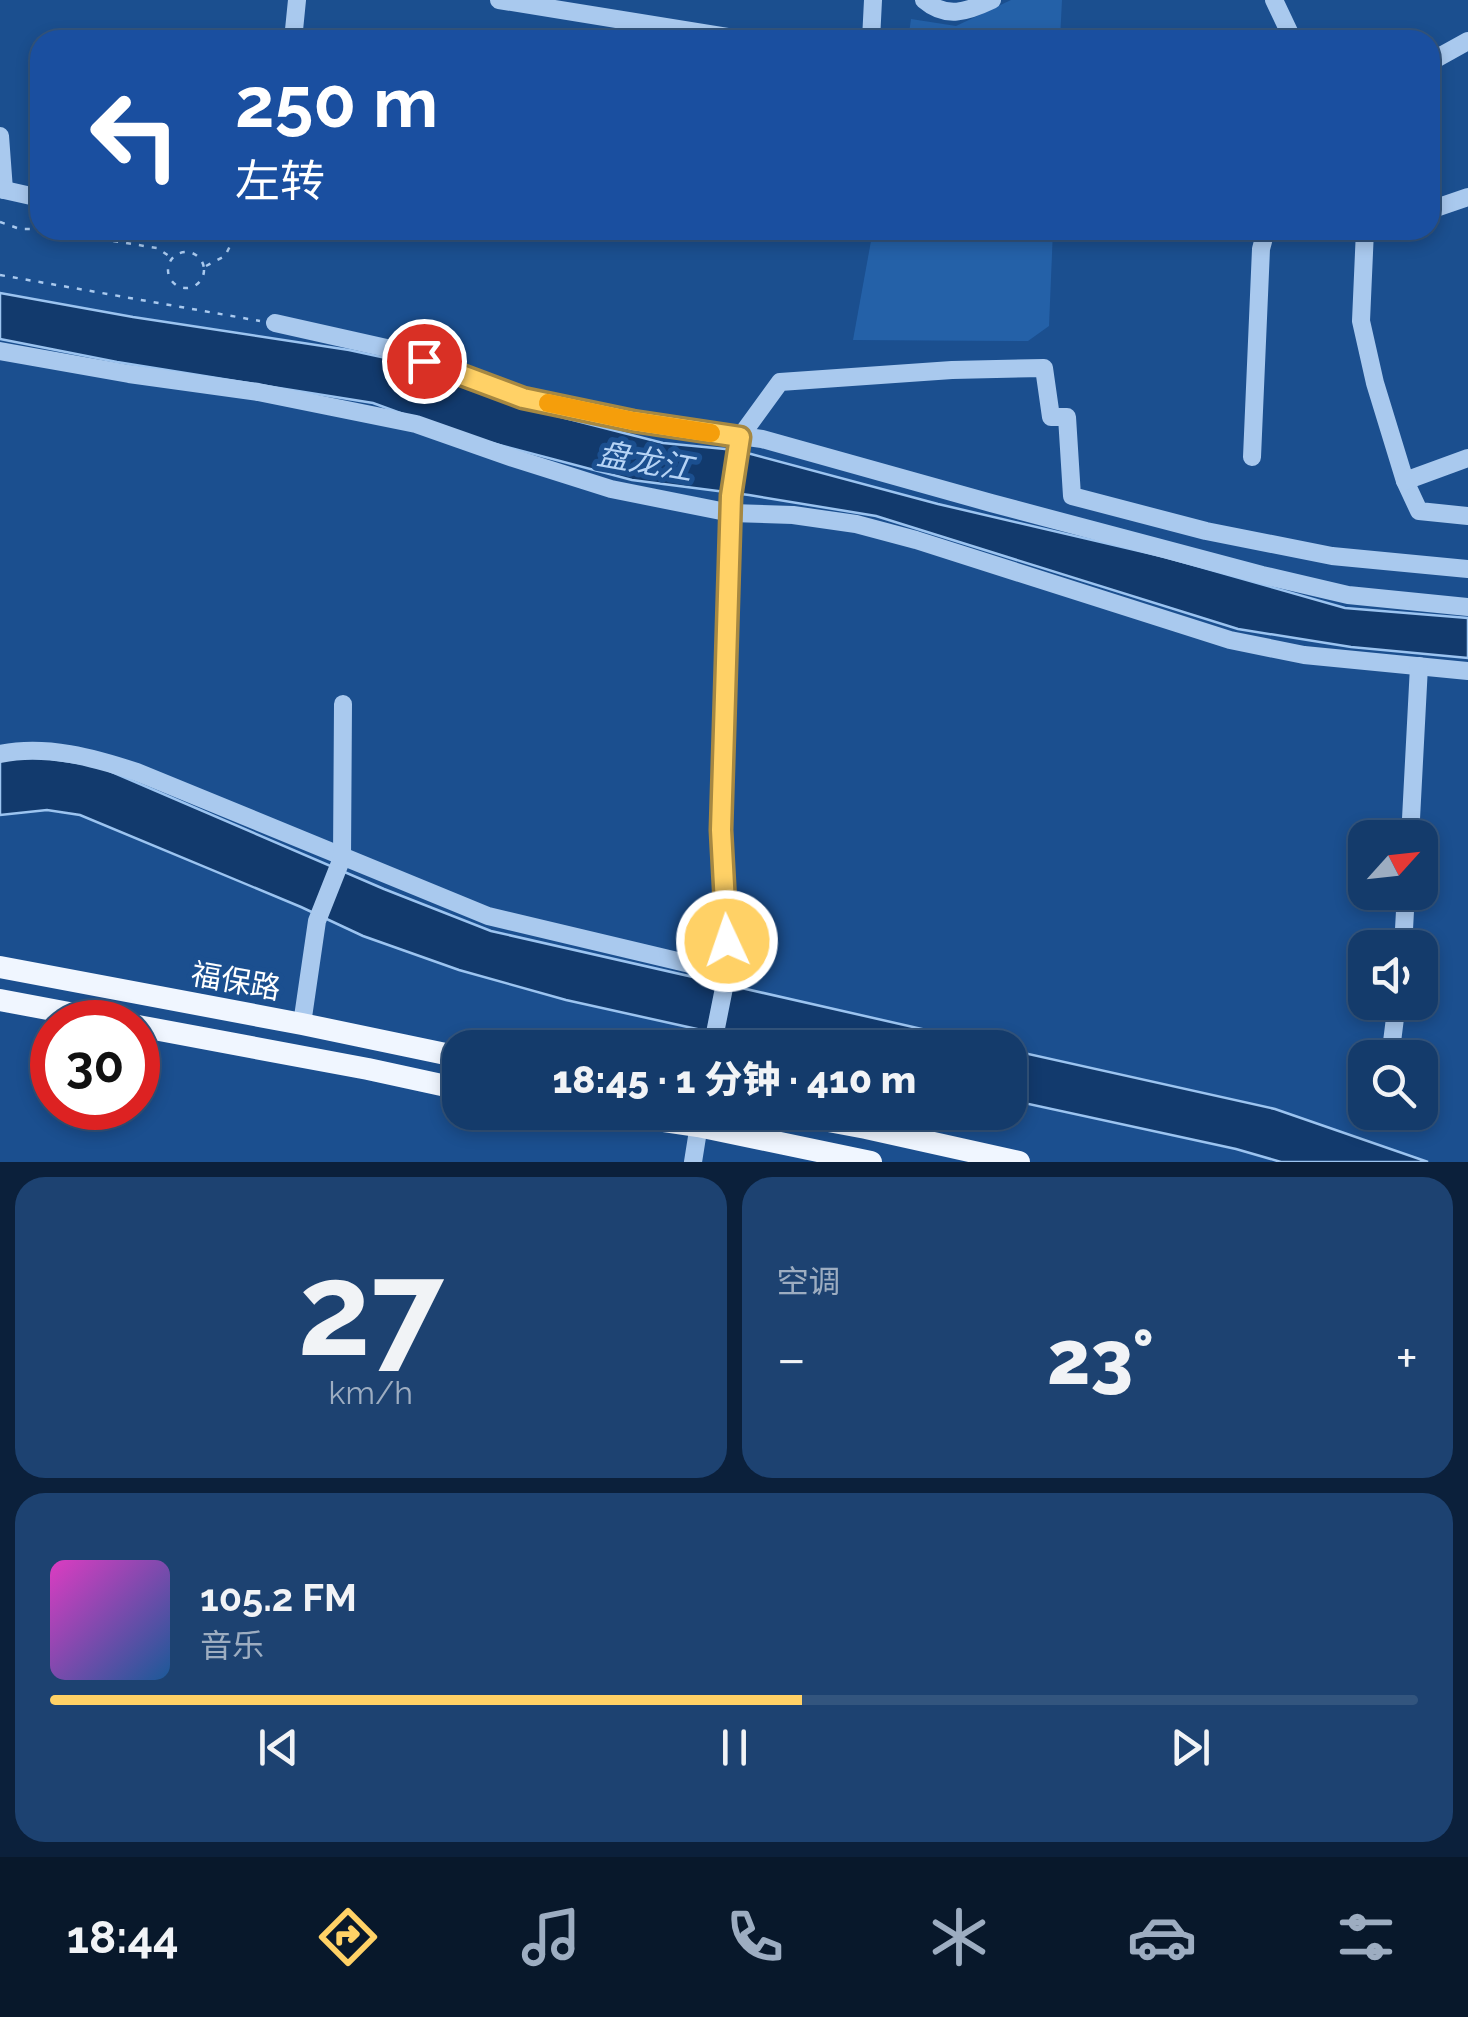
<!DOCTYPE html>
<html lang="zh">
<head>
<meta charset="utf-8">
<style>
	:root { --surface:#143b6b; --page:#1d4271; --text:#f1f3f6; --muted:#9dadc1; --line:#33557e; --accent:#ffd166 }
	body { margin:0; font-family:Raleway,"Noto Sans SC",sans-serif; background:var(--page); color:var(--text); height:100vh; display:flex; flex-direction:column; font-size:38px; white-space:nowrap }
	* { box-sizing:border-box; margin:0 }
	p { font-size:32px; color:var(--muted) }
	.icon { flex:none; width:55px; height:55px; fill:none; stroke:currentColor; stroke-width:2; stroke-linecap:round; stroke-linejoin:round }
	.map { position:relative; height:1162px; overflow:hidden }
	.panel { display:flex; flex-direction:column; gap:15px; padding:15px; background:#0b203b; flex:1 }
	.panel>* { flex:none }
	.guide { position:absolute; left:30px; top:30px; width:1410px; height:210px; border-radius:30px; box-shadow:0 5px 15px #0003,0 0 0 2px var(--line); background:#1a4fa0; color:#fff; overflow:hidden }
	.needle { width:65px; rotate:63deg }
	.fabs { position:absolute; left:1348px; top:820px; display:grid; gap:20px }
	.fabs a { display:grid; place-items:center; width:90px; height:90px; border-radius:20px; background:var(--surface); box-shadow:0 5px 15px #0003,0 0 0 2px var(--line); font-size:50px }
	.speed { position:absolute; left:30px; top:1000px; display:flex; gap:20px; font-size:50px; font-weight:700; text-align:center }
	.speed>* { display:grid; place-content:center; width:130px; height:130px; border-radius:50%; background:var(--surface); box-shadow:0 5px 15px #0003,0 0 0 2px var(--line); line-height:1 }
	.speed .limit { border:15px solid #d22; background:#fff; color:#111 }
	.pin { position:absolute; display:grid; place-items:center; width:85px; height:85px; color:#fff; margin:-42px; border:5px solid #fff; border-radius:50%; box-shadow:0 2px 10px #0007 }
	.me { position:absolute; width:110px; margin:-55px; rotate:357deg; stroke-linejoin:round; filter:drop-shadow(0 0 8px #0008) }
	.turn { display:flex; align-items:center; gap:35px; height:210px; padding:0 40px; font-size:45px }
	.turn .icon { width:130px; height:130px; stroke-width:2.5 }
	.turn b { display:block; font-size:70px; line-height:85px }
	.big { font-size:75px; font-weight:800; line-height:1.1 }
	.panel .widget { flex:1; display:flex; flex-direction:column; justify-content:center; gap:15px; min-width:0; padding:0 35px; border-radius:30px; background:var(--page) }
	.panel .dial { align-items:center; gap:0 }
	.dial b { font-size:130px; line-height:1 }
	.song { display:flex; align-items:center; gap:30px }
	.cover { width:120px; height:120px; border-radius:15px; background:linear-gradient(135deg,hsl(310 70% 55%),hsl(210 70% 35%)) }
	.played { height:10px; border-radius:5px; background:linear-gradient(90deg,var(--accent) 55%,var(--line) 55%) }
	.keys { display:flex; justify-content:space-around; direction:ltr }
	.heat { display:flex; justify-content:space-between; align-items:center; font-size:55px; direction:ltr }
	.panel .tiles { flex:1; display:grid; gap:15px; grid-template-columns:1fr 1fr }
	.widget:last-child { grid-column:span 2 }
	.trip { position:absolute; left:442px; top:1030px; width:585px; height:100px; border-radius:30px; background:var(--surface); box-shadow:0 5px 15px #0003,0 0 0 2px var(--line); font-weight:800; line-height:100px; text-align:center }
	.menu { display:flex; height:160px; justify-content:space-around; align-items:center; background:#08182b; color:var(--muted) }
	.menu .icon { width:70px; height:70px }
	.menu .selected { color:var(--accent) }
	.menu b { font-size:45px; color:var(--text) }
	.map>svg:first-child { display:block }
</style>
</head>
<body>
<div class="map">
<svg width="1468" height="1162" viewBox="0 0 1468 1162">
	<rect width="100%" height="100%" fill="#1b4f8f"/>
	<g fill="#2461a8">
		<polygon points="1011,0 1062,0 1060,40 908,40 911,19 956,26"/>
		<polygon points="873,230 1053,230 1049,326 1028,341 853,340"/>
	</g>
	<g fill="#123a6d" stroke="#9cc4f0" stroke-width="2.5">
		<polygon points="0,293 133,317 349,350 386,358 518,406 663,443 725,449 751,454 938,504 1165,557 1345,608 1468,618 1468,658 1351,647 1238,629 876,516 749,495 632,480 458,434 373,403 117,362 0,339"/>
		<polygon points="32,756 98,766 384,889 491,931 1001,1047 778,1047 566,1000 459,970 363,936 301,907 80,815 47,810 0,815 0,760"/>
		<polygon points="1010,1050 1275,1109 1428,1162 1281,1162 1236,1149 1010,1100"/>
	</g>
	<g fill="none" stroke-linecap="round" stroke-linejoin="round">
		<g stroke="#a9c9ee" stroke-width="2.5" stroke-dasharray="5 8" stroke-linecap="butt">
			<polyline points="0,222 20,229 34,229 52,238 82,236 157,248 172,258"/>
			<circle cx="186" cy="270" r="18"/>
			<polyline points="206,266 225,256 238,230"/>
			<polyline points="0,275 260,321"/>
		</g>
		<g stroke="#a9c9ee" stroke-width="18">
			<polyline points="499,0 746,40"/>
			<path d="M924 0C946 19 967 12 992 0"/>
			<polyline points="1274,0 1293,40"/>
			<polyline points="293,40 297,0"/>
			<polyline points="871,40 873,0"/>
			<polyline points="1430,62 1468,41"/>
			<polyline points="0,136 4,190"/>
			<polyline points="0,189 40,198"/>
			<polyline points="1430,210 1468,197"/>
			<polyline points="1365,230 1361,321 1375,383 1405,481 1419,511 1468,516"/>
			<polyline points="275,323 391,349 523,398 633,421 762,439 991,503 1262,575 1348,595 1468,607"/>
			<polyline points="0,351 129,374 258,392 416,424 513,458 611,489 731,513 793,515 856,524 916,540 1230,640 1304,655 1468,671"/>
			<polyline points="1252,457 1261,249 1266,230"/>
			<polyline points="1405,481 1468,458"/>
			<path d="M0 754C45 744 95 758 137 772L488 916 690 964 726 978"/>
			<polyline points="1410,838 1419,666"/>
			<polyline points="1403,948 1406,892"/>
			<polyline points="302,1024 317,921 342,858 343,704"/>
			<polyline points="712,1048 726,978 727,941 721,830 731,495 740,437 780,382 952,370 1044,368 1051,417 1067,417 1072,496 1206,531 1332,556 1468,569"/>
			<polyline points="1390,1058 1397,1002"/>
			<polyline points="693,1162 701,1112"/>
		</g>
		<g stroke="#f0f6ff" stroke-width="22">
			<polyline points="0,967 302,1024 460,1057"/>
			<polyline points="0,1000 117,1022"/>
			<polyline points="138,1026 368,1069 460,1089"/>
			<polyline points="603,1112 698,1126 871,1162"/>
			<polyline points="780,1112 866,1128 1019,1162"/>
		</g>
	</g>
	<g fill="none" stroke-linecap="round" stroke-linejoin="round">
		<defs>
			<polyline id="route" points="424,361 523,398 633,421 740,437 731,496 721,830 727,941"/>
		</defs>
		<use href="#route" stroke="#a68842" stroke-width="25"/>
		<use href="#route" stroke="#ffd166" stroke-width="18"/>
		<polyline stroke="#f59e0b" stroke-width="18" points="548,403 633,421 711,433"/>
	</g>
	<g text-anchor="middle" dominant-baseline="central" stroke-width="10" stroke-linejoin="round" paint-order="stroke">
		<g font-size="30" fill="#fff" stroke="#1b4f8f">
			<text transform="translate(236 981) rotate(10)">福保路</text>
		</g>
		<g font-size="32" font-style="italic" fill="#b5d3f5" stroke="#1b4f8f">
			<text transform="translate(645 461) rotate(10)">盘龙江</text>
		</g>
	</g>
</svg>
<div class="fabs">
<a><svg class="needle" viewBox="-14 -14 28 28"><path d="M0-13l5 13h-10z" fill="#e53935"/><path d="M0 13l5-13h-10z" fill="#9dadc1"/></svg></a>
<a><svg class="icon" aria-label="sound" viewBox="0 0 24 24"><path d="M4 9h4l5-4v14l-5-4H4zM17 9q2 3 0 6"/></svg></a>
<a><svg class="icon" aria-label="search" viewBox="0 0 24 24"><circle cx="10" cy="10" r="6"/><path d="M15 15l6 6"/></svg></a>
</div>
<div class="speed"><div class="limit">30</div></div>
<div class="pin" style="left:424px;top:361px;background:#d93025"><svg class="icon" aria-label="arrive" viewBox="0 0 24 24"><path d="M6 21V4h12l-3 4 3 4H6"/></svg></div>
<svg class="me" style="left:727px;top:941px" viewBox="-20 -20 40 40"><circle r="17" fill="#ffd166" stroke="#fff" stroke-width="3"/><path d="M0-11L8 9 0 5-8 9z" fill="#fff"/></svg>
<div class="trip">18:45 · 1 分钟 · 410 m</div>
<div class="guide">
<div class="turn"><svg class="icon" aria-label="left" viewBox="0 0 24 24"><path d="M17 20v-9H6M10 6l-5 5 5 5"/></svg><div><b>250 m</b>左转</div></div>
</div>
</div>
<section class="panel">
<div class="tiles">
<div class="widget dial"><b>27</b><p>km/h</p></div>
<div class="widget"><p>空调</p>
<div class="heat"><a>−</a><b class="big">23°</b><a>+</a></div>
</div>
<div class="widget">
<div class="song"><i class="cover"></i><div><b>105.2 FM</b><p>音乐</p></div></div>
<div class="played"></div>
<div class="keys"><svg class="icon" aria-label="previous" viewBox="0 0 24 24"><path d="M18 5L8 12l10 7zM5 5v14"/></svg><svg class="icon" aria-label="pause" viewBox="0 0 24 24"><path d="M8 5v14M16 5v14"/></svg><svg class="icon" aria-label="next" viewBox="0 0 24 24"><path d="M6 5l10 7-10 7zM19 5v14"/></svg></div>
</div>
</div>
</section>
<nav class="menu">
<b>18:44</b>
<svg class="icon selected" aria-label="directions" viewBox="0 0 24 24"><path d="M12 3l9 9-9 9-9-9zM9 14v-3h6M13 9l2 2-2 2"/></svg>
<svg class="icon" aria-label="music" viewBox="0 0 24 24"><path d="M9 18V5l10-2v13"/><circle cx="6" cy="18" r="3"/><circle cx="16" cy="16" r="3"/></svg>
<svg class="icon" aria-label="phone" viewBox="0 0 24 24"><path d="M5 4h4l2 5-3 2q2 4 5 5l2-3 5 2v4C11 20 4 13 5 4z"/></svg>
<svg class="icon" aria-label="climate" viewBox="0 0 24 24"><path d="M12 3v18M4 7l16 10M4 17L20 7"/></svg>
<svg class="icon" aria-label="car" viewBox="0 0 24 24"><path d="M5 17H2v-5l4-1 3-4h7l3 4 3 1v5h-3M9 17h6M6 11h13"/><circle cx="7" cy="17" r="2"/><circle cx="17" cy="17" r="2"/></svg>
<svg class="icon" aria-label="filters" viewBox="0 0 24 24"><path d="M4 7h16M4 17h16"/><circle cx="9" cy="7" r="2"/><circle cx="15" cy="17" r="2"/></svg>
</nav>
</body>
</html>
